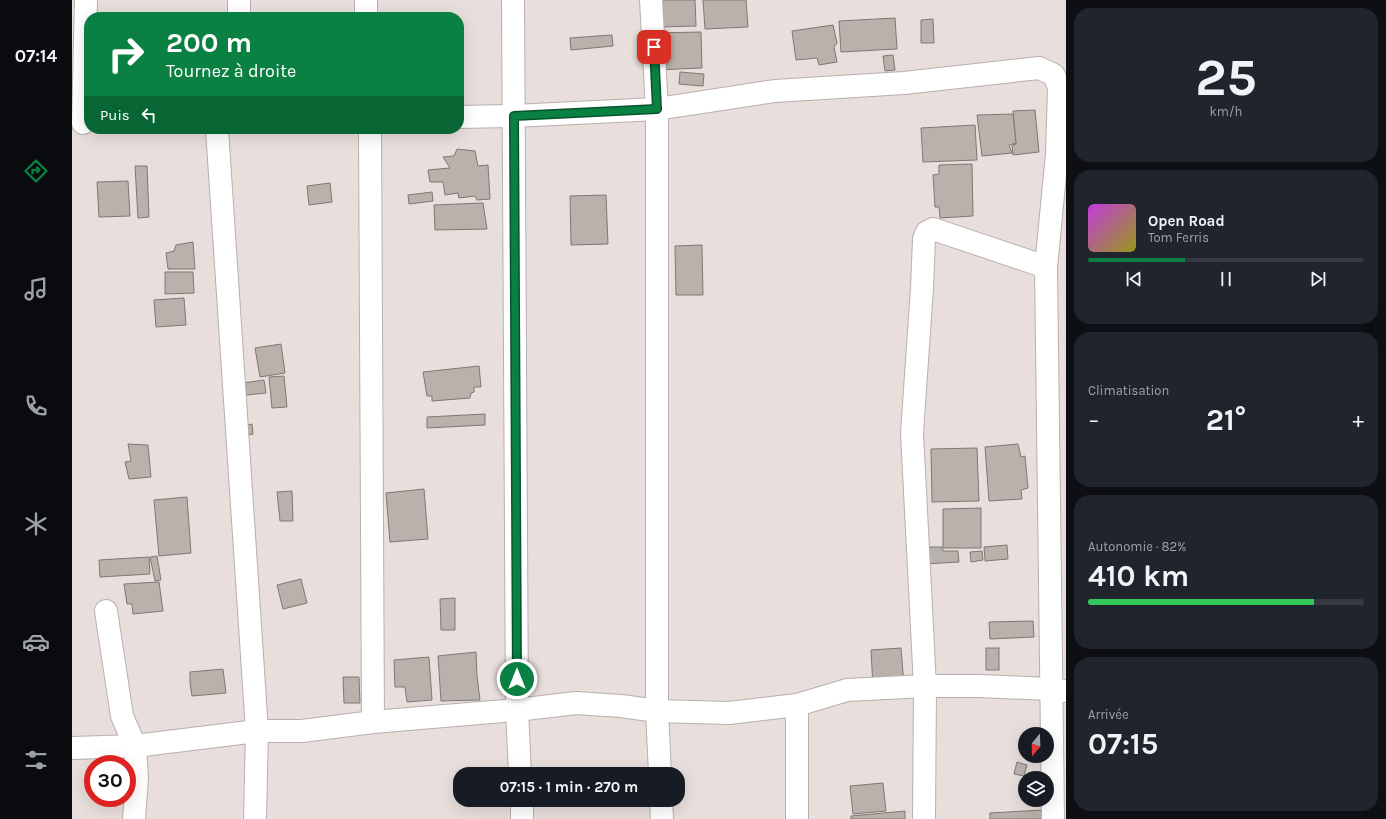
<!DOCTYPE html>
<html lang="fr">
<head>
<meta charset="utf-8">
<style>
	:root { --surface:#171b24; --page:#20242c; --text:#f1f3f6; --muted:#9ea1a6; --line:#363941; --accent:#0b8043 }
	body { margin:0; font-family:Karla,sans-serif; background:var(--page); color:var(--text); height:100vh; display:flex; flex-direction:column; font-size:15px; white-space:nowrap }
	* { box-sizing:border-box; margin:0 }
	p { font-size:13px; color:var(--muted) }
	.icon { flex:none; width:22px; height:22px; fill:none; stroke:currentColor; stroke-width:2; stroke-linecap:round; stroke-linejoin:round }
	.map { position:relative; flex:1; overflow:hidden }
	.side { display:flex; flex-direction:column; gap:8px; padding:8px; background:#0d0f14; width:320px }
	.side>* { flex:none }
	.banner { position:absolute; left:12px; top:12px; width:380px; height:122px; border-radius:16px; box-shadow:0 4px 16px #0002; background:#0b8043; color:#fff; overflow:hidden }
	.needle { width:26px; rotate:199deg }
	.controls { position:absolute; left:946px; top:727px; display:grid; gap:8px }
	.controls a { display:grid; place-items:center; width:36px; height:36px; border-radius:50%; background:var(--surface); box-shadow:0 4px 16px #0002; font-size:20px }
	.speed { position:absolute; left:12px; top:755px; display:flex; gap:8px; font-size:20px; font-weight:700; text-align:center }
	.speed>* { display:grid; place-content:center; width:52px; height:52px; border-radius:50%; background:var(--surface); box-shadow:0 4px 16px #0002; line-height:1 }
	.speed .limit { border:6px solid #d22; background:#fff; color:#111 }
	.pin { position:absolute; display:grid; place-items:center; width:34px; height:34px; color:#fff; margin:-17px; border-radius:8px; box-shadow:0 2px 6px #0006 }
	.me { position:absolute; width:44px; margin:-22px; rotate:0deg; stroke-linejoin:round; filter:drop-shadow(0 0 3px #0008) }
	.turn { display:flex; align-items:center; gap:14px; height:84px; padding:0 16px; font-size:18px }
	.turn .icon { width:52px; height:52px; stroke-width:2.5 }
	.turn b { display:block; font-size:28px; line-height:34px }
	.then { display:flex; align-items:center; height:38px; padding:0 16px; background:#0003; gap:8px; font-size:15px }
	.big { font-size:30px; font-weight:700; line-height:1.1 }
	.side .card { flex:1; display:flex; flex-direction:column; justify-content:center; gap:6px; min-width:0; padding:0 14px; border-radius:16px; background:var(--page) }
	.side .dial { align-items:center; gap:0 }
	.dial b { font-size:52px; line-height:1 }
	.song { display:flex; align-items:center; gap:12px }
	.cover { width:48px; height:48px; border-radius:6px; background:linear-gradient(135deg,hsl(290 70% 55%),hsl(60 70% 35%)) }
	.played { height:4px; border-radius:2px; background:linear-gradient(90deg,var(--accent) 35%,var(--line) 35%) }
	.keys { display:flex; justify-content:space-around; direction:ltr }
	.heat { display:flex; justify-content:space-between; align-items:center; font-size:22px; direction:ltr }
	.charge { height:6px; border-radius:3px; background:linear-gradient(90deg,#34c759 82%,var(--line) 0) }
	.trip { position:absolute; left:381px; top:767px; width:232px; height:40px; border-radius:16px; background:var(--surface); box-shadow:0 4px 16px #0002; font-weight:700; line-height:40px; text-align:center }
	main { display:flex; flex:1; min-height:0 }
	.tab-bar { display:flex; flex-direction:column; width:72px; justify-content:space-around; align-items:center; background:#090b0e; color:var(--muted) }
	.tab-bar .icon { width:28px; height:28px }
	.tab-bar .selected { color:var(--accent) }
	.tab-bar b { font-size:18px; color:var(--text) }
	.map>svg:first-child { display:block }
</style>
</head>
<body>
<main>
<nav class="tab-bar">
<b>07:14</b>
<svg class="icon selected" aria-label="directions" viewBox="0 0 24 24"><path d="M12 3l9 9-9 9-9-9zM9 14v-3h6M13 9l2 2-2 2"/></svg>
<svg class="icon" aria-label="music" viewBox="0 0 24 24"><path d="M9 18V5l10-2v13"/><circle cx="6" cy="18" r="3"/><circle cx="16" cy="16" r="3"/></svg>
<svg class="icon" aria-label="phone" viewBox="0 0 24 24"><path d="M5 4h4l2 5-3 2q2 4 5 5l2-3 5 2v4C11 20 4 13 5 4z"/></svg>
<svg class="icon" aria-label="climate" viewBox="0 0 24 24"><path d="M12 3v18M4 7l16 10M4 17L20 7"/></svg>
<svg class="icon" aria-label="car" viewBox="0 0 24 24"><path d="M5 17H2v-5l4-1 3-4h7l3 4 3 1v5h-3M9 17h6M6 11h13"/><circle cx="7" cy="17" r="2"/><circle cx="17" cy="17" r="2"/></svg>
<svg class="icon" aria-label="filters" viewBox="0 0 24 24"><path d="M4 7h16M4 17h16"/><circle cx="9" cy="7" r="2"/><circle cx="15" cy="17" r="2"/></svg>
</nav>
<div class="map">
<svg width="994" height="819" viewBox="0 0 994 819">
	<rect width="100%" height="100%" fill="#e8dedb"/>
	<g fill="#b9b2ac" stroke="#7f7872">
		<polygon points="581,0 623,0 624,26 588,27"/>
		<polygon points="631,0 674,0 676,27 633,29"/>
		<polygon points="823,18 825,49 769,52 767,21"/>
		<polygon points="861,19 862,43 849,43 849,20"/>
		<polygon points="761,25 765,43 762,47 765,62 747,65 745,58 724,60 720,31"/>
		<polygon points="629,32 630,68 583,70 582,33"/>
		<polygon points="540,35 541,46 499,50 498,38"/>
		<polygon points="821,55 823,70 813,71 811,56"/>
		<polygon points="608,72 632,74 631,86 607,84"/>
		<polygon points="963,110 967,152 941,155 940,145 944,144 941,111"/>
		<polygon points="941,114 944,143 937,145 940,153 910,156 905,115"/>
		<polygon points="903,125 905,160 851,162 849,128"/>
		<polygon points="385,149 403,151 406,166 416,165 418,199 405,200 403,196 387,198 386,193 373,195 371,182 358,182 356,170 378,168 371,157 382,156"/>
		<polygon points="900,164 901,216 868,218 867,207 863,207 861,175 867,174 867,165"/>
		<polygon points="63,166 75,166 77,217 66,218"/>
		<polygon points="56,181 58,216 27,217 25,182"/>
		<polygon points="258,183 260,202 237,205 235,186"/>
		<polygon points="360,192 361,201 337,204 336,195"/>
		<polygon points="534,195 536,244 499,245 498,196"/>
		<polygon points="411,203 415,229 363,230 362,205"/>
		<polygon points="121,242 123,269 96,269 94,253 102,251 104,245"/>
		<polygon points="630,245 631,295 604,295 603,246"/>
		<polygon points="93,272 121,272 122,293 93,294"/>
		<polygon points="112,298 114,325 84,327 82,300"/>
		<polygon points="209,344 213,373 188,377 183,348"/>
		<polygon points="407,366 409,387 402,387 402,392 399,393 398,398 360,401 360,396 355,396 351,372"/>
		<polygon points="212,376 215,407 200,408 197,377"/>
		<polygon points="192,380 194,393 166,396 164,384"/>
		<polygon points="413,414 413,425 355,428 355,417"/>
		<polygon points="180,424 181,434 164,437 163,427"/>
		<polygon points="56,444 76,445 79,477 57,479 53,462 59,461"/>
		<polygon points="946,444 949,457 953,456 956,488 949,490 950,499 917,501 913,447"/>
		<polygon points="905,448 907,501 860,502 859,449"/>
		<polygon points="352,489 356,539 318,542 314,493"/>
		<polygon points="220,491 221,521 208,521 205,492"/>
		<polygon points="115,497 119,553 87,556 82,500"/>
		<polygon points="909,508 909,548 871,548 871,509"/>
		<polygon points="935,545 936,559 913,561 912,547"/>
		<polygon points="851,547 870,547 871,551 886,551 887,562 853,564"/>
		<polygon points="910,551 911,560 899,562 898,552"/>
		<polygon points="85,556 89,580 83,581 78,557"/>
		<polygon points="77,557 78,574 28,577 27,560"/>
		<polygon points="229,579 235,603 211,609 205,585"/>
		<polygon points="87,582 91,611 61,614 60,604 55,604 52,584"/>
		<polygon points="383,598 383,630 369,630 368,599"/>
		<polygon points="961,621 962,637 918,639 917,622"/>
		<polygon points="829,648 832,685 801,687 799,650"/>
		<rect x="914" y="648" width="13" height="22"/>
		<polygon points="404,652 405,676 408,700 369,701 366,656"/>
		<polygon points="357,657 360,700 335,702 333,687 323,687 322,660"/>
		<polygon points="151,669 154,693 120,696 118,683 118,672"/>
		<polygon points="271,677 287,677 288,703 272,703"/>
		<polygon points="945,762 955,765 952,776 942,774"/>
		<polygon points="811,783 814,811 781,814 778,786"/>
		<polygon points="970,810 971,819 918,819 918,813"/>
		<polygon points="833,811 833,819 779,819 779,816"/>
	</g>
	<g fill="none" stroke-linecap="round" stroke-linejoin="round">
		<defs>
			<g id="street">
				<polyline points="167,0 167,17"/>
				<polyline points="294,0 294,17"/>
				<polyline points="441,0 445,710 448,774"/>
				<polyline points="579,0 585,109 585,711 588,774"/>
				<polyline points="387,117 442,116 585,109 703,91 832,83 967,68 982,75 987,88 985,154 974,267 981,819"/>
				<polyline points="11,123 14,0"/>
				<polyline points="145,129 185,731 183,819"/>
				<polyline points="298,129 301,722"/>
				<polyline points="34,611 50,716 63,746 65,778 62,819"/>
				<polyline points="0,748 63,746 185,731 230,731 301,722 445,710 504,703 549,706 585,711 657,713 725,705 775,690 853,686 907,686 979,689 993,691"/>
				<polyline points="450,800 450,819"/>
				<polyline points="589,800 590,819"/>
				<polyline points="725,819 725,705"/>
				<polyline points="852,819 853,686 840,433 850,288 852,239 855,232 861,229 974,267"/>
			</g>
		</defs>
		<use href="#street" stroke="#b9afac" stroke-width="24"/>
		<use href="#street" stroke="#fff" stroke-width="22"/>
	</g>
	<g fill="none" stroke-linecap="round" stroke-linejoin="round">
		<defs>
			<polyline id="route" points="445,679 442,116 585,109 582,47"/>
		</defs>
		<use href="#route" stroke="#07532c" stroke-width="10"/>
		<use href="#route" stroke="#0b8043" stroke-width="7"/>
	</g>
</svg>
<div class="controls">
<a><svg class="needle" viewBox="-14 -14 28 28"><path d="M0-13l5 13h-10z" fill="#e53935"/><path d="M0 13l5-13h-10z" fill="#9ea1a6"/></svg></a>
<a><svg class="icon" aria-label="layers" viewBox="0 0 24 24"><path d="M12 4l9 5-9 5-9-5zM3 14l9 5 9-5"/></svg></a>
</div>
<div class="speed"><div class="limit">30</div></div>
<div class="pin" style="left:582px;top:47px;background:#d93025"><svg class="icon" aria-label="arrive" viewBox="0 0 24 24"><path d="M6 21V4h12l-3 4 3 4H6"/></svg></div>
<svg class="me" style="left:445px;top:679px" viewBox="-20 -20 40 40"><circle r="17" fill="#0b8043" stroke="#fff" stroke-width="3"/><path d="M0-11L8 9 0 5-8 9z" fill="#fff"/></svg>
<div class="trip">07:15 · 1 min · 270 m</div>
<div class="banner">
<div class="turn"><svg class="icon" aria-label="right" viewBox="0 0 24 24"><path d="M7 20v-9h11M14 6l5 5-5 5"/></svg><div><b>200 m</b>Tournez à droite</div></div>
<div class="then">Puis<svg class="icon" aria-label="left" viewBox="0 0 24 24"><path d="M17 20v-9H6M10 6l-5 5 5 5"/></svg></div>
</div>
</div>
<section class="side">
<div class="card dial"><b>25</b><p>km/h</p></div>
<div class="card">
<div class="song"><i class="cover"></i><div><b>Open Road</b><p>Tom Ferris</p></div></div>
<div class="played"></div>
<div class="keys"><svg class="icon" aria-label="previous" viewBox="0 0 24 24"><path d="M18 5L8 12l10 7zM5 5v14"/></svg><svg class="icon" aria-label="pause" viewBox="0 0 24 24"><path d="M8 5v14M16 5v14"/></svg><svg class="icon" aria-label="next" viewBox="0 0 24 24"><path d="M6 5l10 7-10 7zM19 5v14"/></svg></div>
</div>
<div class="card"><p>Climatisation</p>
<div class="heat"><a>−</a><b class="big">21°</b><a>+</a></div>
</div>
<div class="card"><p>Autonomie · 82%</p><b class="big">410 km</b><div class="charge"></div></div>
<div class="card"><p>Arrivée</p><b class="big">07:15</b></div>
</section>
</main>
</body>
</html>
